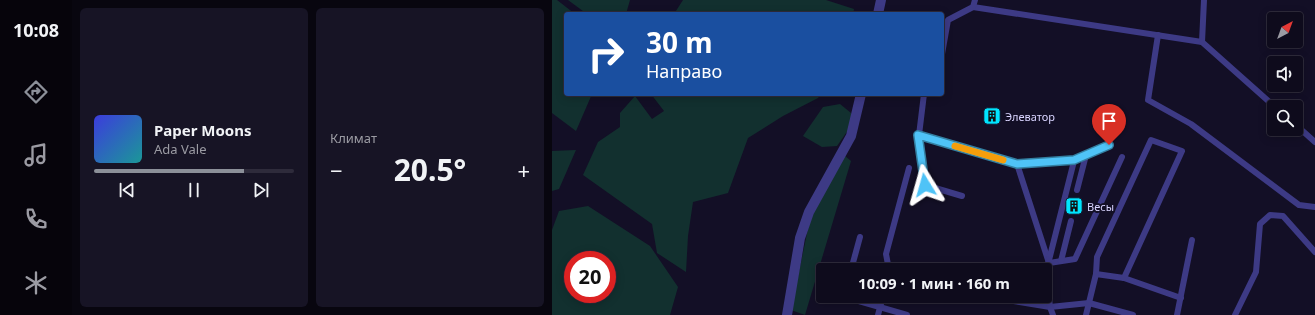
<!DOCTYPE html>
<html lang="ru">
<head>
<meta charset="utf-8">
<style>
	:root { --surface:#0e0b1c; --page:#171425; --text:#f1f3f6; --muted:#9b9ba3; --line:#2e2b3b; --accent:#8c9099 }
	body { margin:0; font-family:"Noto Sans",sans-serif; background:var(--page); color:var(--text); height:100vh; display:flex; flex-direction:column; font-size:15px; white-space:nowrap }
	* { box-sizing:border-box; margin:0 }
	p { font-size:13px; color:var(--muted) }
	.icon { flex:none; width:22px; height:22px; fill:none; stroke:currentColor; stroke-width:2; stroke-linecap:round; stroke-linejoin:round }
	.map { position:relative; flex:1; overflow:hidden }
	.details { display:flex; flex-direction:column; gap:8px; padding:8px; background:#08060f; width:480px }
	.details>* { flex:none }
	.banner { position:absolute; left:12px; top:12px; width:380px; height:84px; border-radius:4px; box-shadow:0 2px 10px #0003,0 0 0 1px var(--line); background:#1a4fa0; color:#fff; overflow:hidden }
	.needle { width:26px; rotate:41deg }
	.controls { position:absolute; left:715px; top:12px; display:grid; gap:8px }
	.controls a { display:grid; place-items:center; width:36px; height:36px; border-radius:4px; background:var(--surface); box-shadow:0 2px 10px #0003,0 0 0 1px var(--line); font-size:20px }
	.speed { position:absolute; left:12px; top:251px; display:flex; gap:8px; font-size:20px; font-weight:700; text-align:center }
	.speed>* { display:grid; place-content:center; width:52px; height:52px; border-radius:50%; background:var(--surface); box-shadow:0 2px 10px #0003,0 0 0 1px var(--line); line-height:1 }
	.speed .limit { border:6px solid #d22; background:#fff; color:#111 }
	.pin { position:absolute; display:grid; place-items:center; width:34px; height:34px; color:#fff; margin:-41px -17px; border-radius:50% 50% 50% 0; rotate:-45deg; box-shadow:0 0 4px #0007 }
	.pin .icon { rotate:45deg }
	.me { position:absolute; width:44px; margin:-22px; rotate:352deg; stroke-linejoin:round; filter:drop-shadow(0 0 3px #0008) }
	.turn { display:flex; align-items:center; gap:14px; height:84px; padding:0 16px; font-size:18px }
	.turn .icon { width:52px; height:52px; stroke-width:2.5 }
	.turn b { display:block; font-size:28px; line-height:34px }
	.big { font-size:30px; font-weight:700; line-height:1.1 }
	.details .tile { flex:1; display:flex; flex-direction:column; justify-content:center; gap:6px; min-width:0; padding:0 14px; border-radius:6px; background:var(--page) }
	.song { display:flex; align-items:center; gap:12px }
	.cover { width:48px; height:48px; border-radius:6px; background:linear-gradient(135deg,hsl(240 70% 55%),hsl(180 70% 35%)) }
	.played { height:4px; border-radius:2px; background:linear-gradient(90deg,var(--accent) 75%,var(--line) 75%) }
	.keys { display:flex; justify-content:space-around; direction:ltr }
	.heat { display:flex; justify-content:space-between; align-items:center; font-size:22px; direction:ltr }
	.details .tiles { flex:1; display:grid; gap:8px; grid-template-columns:repeat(2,1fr) }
	.trip { position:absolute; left:264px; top:263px; width:236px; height:40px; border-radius:4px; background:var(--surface); box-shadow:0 2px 10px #0003,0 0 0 1px var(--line); font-weight:700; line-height:40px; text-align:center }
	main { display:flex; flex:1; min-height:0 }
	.tabs { display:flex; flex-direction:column; width:72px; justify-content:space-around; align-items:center; background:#06040b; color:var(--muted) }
	.tabs .icon { width:28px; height:28px }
	.tabs .current { color:var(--accent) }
	.tabs b { font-size:18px; color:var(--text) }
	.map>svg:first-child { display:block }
</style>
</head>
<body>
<main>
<nav class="tabs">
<b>10:08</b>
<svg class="icon current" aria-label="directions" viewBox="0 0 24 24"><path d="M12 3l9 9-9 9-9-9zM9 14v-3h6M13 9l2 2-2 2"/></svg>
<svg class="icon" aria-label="music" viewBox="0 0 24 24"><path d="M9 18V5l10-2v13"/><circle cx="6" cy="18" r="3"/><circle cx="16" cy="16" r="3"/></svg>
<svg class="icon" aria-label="phone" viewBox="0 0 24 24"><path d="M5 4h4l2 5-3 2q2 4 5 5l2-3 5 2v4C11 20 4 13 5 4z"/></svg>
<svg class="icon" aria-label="climate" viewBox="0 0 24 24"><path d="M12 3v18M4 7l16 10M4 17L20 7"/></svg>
</nav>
<section class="details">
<div class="tiles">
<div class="tile">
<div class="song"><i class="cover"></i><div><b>Paper Moons</b><p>Ada Vale</p></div></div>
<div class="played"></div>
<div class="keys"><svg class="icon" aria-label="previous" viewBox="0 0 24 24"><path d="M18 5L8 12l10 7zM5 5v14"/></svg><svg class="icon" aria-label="pause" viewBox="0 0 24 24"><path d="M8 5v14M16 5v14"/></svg><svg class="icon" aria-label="next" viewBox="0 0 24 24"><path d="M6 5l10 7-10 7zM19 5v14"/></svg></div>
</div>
<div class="tile"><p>Климат</p>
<div class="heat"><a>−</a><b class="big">20.5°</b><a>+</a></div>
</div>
</div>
</section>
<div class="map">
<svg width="763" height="315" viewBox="0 0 763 315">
	<rect width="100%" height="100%" fill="#130f26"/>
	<g fill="#12302f" fill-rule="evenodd">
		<polygon points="0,0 5,0 23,14 14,14 14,94 40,94 24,131 0,113"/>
		<polygon points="16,0 78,0 74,14 35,14"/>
		<polygon points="131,0 274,0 302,9 301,14 122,14"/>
		<polygon points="99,94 269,94 266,98 231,116 196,138 176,193 141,202 136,236 134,272 105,253 100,224 31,175 46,142 68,127 68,113 83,96 100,119 112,111"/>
		<polygon points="288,104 299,113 299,126 285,146 270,147 251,136 271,107"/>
		<polygon points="24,150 7,189 0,191 0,151"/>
		<polygon points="293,156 299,161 253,315 239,310 258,219"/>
		<path d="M36 206 98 246 126 287 118 315H0V230L7 211ZM21 260H55V294H21Z"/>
	</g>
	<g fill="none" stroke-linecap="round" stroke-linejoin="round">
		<g stroke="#3d3a85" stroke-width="6">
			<polyline points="421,7 650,42 723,107"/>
			<polyline points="606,35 596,100 639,124 747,205 763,207"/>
			<polyline points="650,42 652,0"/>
			<polyline points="390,54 396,20 421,7 423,0"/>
			<polyline points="372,94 367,135 465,164 522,161 557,145"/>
			<polyline points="744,125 763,142"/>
			<polyline points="367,135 373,185 410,196"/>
			<polyline points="465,164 497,263 523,259 570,157"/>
			<polyline points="525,190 534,155"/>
			<polyline points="509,261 519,221"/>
			<polyline points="337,268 383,267"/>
			<polyline points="299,270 308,237"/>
			<polyline points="337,270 334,254 357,168"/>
			<polyline points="544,274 572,278 629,298"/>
			<polyline points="293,296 293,297 355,315"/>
			<polyline points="430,296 498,307 537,303 581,315"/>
			<polyline points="326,315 331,296"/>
			<polyline points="501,315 498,307 494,272 522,161"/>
			<polyline points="534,315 544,274 545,257 599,140 630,151 572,278"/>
			<polyline points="625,315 640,240"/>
			<polyline points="683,315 704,272 708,224 718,215 731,216 763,252"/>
		</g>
		<g stroke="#3d3a85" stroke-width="10">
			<polyline points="326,14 329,0"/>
			<polyline points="235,315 248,238 257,212 299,136 309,94"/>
		</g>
	</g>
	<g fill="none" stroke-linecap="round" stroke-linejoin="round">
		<defs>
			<polyline id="route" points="373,185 366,135 465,164 522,160 557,145"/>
		</defs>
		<use href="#route" stroke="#337fa1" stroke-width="10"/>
		<use href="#route" stroke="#4fc3f7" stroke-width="7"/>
		<polyline stroke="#f59e0b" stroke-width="7" points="403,146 451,160"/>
	</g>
	<defs>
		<symbol id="building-square" viewBox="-11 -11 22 22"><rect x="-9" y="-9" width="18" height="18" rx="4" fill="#00e5ff" stroke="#130f26"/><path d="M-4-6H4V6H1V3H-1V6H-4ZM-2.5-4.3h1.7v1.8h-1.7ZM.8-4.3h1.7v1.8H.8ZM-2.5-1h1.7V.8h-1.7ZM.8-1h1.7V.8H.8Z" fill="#111"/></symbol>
	</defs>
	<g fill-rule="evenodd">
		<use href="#building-square" x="430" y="106" width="20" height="20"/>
		<use href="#building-square" x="512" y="196" width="20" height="20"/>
	</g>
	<g text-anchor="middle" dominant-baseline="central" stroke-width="4" stroke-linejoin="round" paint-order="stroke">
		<g font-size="11" fill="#d9d4ff" stroke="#130f26" text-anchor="start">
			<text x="453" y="116">Элеватор</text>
			<text x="535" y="206">Весы</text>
		</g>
	</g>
</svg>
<div class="controls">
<a><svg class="needle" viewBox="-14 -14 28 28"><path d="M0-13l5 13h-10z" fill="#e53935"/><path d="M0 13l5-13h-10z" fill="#9b9ba3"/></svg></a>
<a><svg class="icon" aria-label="sound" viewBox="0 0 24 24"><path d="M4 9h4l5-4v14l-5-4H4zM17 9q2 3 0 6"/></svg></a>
<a><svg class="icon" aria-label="search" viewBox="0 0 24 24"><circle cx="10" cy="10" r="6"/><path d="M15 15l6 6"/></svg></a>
</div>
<div class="speed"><div class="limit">20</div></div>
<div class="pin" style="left:557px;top:145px;background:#d93025"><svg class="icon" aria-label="arrive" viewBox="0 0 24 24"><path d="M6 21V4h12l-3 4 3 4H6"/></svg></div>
<svg class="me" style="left:373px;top:185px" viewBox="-20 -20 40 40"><path d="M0-17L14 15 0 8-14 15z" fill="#4fc3f7" stroke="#fff" stroke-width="4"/></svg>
<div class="trip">10:09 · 1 мин · 160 m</div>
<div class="banner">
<div class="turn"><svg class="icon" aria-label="right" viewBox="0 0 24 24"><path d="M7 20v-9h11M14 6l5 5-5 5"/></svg><div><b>30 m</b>Направо</div></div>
</div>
</div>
</main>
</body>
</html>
